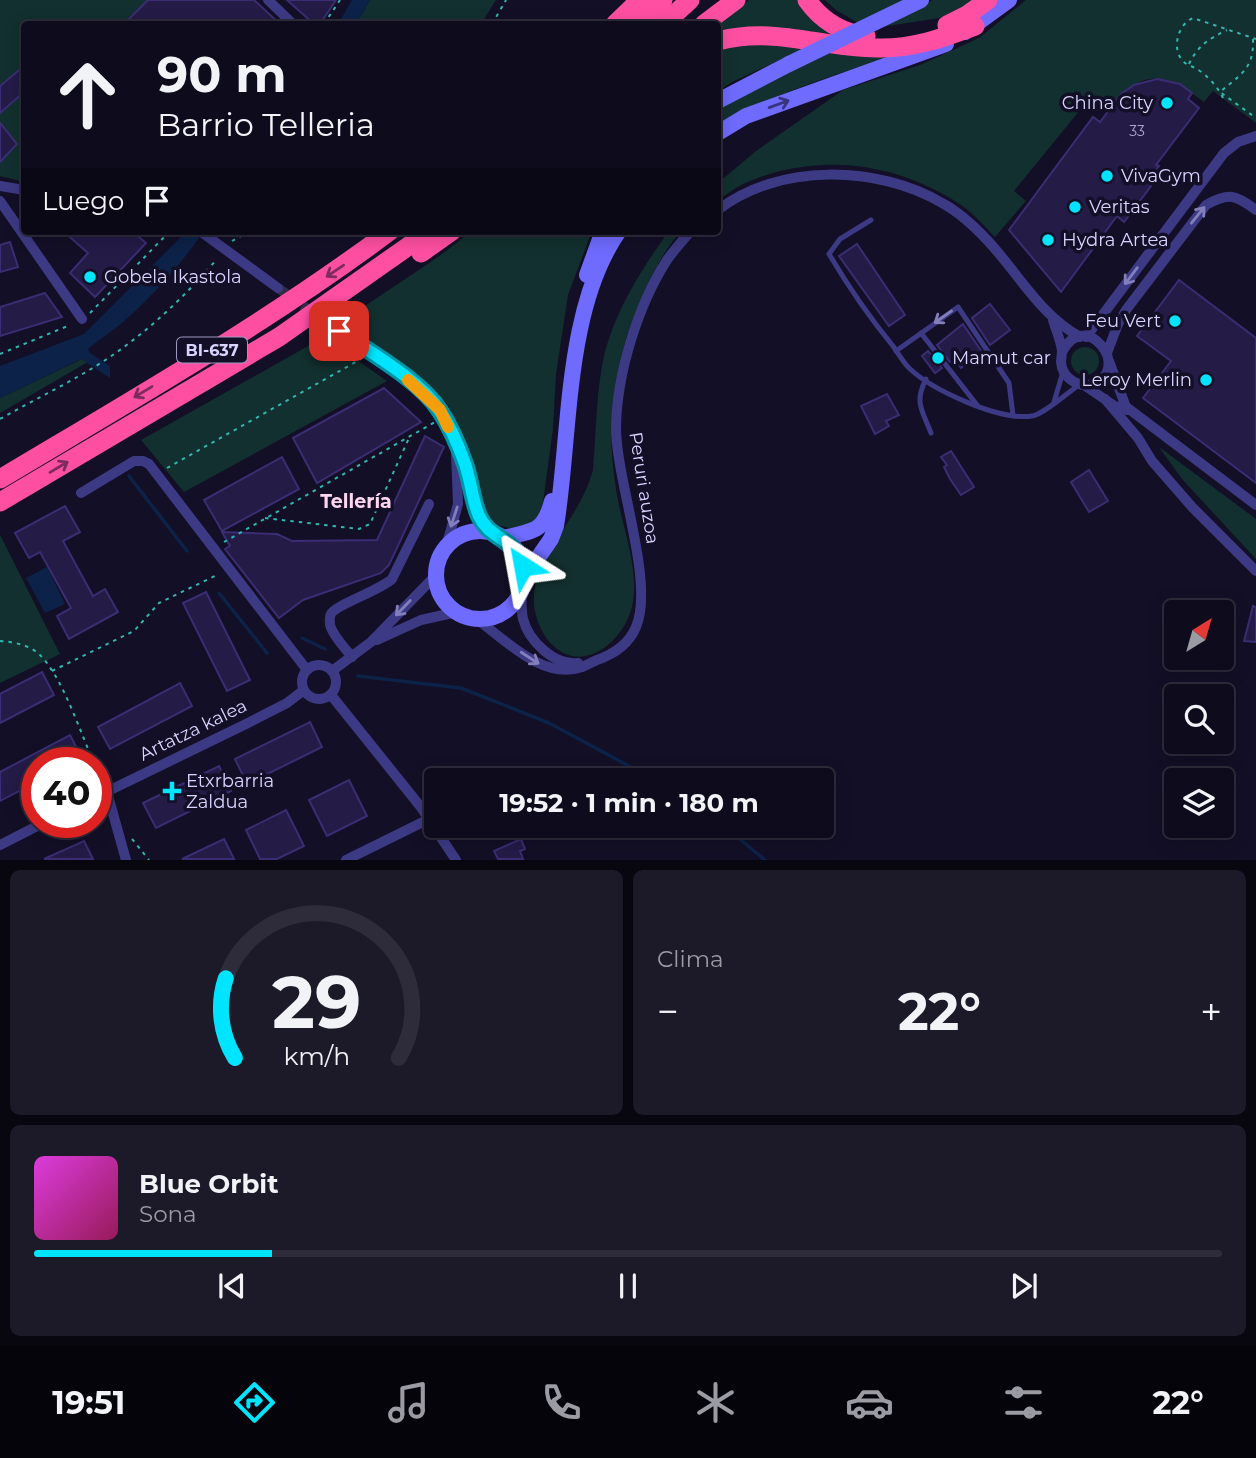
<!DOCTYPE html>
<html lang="es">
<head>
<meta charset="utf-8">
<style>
	:root { --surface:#0e0b1c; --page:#1c1929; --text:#f1f3f6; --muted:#9b9ba3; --line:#2e2b3b; --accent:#00e5ff }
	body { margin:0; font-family:Montserrat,sans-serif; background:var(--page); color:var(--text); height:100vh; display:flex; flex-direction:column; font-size:26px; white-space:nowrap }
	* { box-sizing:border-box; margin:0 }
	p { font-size:23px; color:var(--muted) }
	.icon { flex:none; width:38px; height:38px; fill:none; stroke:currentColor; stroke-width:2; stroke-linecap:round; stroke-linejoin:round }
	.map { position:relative; height:860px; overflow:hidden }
	.panel { display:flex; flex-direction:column; gap:10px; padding:10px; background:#08060f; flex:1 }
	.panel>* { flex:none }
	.hud { position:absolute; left:21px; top:21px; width:700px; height:214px; border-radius:7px; box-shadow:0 4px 18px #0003,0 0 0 2px var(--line); background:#0e0b1c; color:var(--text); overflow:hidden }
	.needle { width:46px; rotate:37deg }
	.buttons { position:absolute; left:1164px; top:600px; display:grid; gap:14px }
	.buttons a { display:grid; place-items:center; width:70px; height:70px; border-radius:7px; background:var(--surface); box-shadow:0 4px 18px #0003,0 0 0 2px var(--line); font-size:35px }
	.speed { position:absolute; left:21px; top:747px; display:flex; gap:14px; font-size:35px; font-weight:700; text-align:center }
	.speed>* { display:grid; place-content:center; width:91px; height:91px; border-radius:50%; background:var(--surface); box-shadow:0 4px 18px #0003,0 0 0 2px var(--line); line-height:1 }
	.speed .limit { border:10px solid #d22; background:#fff; color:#111 }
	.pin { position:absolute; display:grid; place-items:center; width:60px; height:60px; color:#fff; margin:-30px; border-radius:14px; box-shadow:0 4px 10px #0006 }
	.me { position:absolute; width:77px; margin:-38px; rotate:326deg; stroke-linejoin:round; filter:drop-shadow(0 0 5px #0008) }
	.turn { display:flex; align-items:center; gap:24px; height:147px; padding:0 21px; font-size:32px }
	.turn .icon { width:91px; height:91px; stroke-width:2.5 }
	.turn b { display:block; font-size:49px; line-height:60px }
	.then { display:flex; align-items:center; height:66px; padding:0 21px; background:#0003; gap:14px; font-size:26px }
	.big { font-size:52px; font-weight:700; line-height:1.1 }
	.panel .tile { flex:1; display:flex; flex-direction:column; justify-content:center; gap:10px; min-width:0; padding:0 24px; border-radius:10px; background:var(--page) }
	.panel .dial { align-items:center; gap:0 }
	.dial svg { height:182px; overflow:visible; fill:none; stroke:var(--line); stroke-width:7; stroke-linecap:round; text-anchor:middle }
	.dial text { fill:var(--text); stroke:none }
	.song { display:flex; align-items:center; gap:21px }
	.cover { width:84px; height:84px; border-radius:10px; background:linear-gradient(135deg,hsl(300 70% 55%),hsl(330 70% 35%)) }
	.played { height:7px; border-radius:4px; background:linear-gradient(90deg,var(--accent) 20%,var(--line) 20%) }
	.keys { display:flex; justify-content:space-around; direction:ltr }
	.heat { display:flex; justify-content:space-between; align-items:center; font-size:38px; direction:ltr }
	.panel .tiles { flex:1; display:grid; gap:10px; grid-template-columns:1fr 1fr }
	.tile:last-child { grid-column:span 2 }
	.trip { position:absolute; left:424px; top:768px; width:410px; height:70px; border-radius:7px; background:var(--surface); box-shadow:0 4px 18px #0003,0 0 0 2px var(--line); font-weight:700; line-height:70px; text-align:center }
	.dock { display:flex; height:112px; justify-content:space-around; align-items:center; background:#06040b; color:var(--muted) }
	.dock .icon { width:49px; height:49px }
	.dock .on { color:var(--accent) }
	.dock b { font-size:32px; color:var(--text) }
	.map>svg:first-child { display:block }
</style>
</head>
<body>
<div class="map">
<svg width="1256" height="860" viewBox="0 0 1256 860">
	<rect width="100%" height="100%" fill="#130f26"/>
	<g fill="#12302f">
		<polygon points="0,0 254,0 280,24 24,24 24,182 0,176"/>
		<polygon points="370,0 496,0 481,24 356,24"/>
		<polygon points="749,0 801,0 834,34 761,27 718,30 718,25"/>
		<polygon points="825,0 906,0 858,23 836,10"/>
		<polygon points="933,0 978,0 939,18 881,27"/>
		<path d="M1026 0H1256V123L1213 91 1204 102C1162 71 1141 68 1107 112L1089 99 1014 191 1026 201 995 237C983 225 971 210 955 201 893 162 818 153 750 181 738 185 728 194 718 200V183L756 151 843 90 920 65 979 38Z"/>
		<polygon points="738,42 810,46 732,82 718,91 718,49"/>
		<path d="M837 50 889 57C830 77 770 94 718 126V107L733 97Z"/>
		<polygon points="472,231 592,231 568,295 556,374 553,429 543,502 537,519 527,525 513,529 498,525 488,516 477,485 471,453 447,403 341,322 438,257"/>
		<path d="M669 231H682C667 245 657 266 648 284 616 349 604 418 616 489 621 523 636 559 634 593 633 616 620 638 601 650 560 675 527 624 535 587 545 545 583 512 593 469 596 435 596 400 602 366 611 317 640 271 669 231Z"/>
		<polygon points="324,337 387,381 184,492 141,440"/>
		<circle cx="1085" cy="361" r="14"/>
		<polygon points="82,359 88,362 0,413 0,398"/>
		<polygon points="1159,447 1256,519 1256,559 1182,479"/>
		<polygon points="0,535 60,654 0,683"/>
	</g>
	<g fill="#0c2248">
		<polygon points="352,0 370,0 356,24 338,24"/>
		<path d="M187 231H204C181 264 153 296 123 322 112 332 99 339 88 349L90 353 110 366V378L81 359 0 398V366L84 334Z"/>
		<polygon points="47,567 65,604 45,613 26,578"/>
	</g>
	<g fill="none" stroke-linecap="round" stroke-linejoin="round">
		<g stroke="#0c2248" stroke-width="3.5">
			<polyline points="129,476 187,551"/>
			<polyline points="219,593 267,653"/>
			<polyline points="302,638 325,649"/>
			<polyline points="358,676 461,688 549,723 655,780"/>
			<polyline points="724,826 765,860"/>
		</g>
	</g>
	<g fill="#241b47" stroke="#3b2d73" stroke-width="2">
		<polygon points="148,0 254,0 280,24 124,24"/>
		<polygon points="287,0 336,0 320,24 314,24"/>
		<polygon points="24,66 24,92 0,113 0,86"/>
		<polygon points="1157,79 1180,84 1192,93 1188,99 1199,108 1156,165 1159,166 1147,182 1151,186 1124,222 1117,216 1061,292 1009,230 1093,117 1100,122 1121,94 1134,85"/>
		<polygon points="0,123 17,144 0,162"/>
		<polygon points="63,231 132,231 146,243 95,297 70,273 88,253"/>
		<polygon points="10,242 18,267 0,272 0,245"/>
		<polygon points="857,244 905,315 889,326 839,256"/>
		<polygon points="1179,280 1256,338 1256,483 1143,398 1171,361 1137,336"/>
		<polygon points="45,293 62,317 0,336 0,307"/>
		<polygon points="990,304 1010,330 990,345 972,318"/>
		<polygon points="963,324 982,352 961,368 954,359 950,362 937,345"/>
		<polygon points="928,351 942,368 935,373 922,356"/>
		<polygon points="384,388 421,422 317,483 293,438"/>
		<polygon points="887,394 899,415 886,421 889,426 875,434 861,406"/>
		<polygon points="425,436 444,447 389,565 381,573 303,600 279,618 225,549 230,546 222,532 277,534 292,541 377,540"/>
		<polygon points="951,451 974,487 961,495 950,479 944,467 947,465 941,457"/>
		<polygon points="282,457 299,489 222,531 204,500"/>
		<polygon points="1089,470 1108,501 1089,512 1071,482"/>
		<polygon points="65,506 80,532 63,541 93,596 105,589 118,612 69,639 57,616 71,608 40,552 29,558 15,533"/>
		<polygon points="206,592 250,680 227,691 183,603"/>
		<polygon points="1226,599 1228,612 1201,612 1200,604"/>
		<polygon points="1253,606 1256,607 1256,642 1244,641"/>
		<polygon points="42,672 54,695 0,723 0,694"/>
		<polygon points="180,683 192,706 110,749 98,727"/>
		<polygon points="310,722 322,747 247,784 235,759"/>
		<polygon points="70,735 82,758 72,763 37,763 37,782 0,801 0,772"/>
		<polygon points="219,766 231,791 156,828 143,803"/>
		<polygon points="349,780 367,816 327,836 309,800"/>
		<polygon points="286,810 304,846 277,859 260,859 246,830"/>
		<polygon points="224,839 234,859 182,859"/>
		<polygon points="521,839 525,849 520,851 523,859 498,859 494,851"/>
		<polygon points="84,841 93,859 44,859"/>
	</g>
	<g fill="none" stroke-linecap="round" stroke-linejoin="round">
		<polyline stroke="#312d47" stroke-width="10" stroke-dasharray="10 5" stroke-linecap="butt" points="278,288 339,331"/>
		<g stroke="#2fb8b0" stroke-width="2" stroke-dasharray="3.5 5" stroke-linecap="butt">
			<polyline points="324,24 340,0"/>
			<polyline points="492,24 506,0"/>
			<path d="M1253 39C1254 69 1241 74 1220 92L1256 118"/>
			<path d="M1189 64C1198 45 1209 39 1227 30"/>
			<path d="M1223 98C1218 87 1207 75 1197 69 1192 66 1186 65 1183 61 1171 49 1178 24 1193 18L1256 39"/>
			<polyline points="232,241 241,236 265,231"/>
			<polyline points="90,313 170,231"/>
			<polyline points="0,354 70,325"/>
			<path d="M0 419C30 402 61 387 91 369 138 341 181 301 217 259"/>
			<polyline points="167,468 361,359"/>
			<polyline points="265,518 359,529 370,524 409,438"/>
			<polyline points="224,542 435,422"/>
			<path d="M0 641C14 642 30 645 40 655 63 678 80 732 94 763"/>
			<polyline points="52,671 134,631 159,603 219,574"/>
			<polyline points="96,768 101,780"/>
			<polyline points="132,839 149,860"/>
		</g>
		<g stroke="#3d3a85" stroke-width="5">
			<path d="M871 220 840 239 829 254C848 286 869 317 893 346 898 353 903 362 909 368 932 390 999 421 1032 416 1042 415 1069 392 1080 384"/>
			<polyline points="921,333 977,405"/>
			<polyline points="896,351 958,307 1009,383 1013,415"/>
			<path d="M926 379C914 402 922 410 931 433"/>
			<polyline points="1054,402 1063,372"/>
		</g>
		<g stroke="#3d3a85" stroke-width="10">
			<polyline points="268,0 293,24"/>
			<polyline points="0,186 24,190"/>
			<polyline points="0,201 82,319"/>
			<path d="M718 210C779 163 877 165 942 203 959 212 975 227 988 241 1018 273 1040 315 1080 337"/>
			<polyline points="200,231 278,288"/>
			<path d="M1053 320C1056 330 1061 341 1062 351 1062 355 1061 359 1061 362 1062 377 1077 388 1092 384 1134 371 1086 306 1062 352"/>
			<path d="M339 331C372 355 412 376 438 407 450 423 460 448 466 466 474 489 476 511 489 532"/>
			<polyline points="1086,337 1224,153 1238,142 1256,136"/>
			<path d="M1107 353 1118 324 1126 310 1206 205C1229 192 1236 195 1256 210"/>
			<polyline points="1109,361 1127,410"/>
			<polyline points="1084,385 1116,407 1125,406 1256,505"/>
			<polyline points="1105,399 1138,438 1152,461 1193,508 1256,571"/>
			<polyline points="81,493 134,461 143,461 149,464 307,670"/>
			<polyline points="446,547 458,504 456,452"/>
			<path d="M521 590C522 599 521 610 523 619 529 641 554 666 578 663"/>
			<path d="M475 618C505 639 542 681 582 667 587 665 592 662 597 660 614 654 629 644 636 627 655 582 616 481 616 427 617 373 638 305 667 260 674 250 683 240 691 231"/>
			<polyline points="377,640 421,620 457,612"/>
			<path d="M352 657C345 648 333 636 330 625 330 622 329 617 331 614 335 605 379 591 392 579L429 504"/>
			<circle cx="319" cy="682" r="17"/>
			<polyline points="332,671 371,642 436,575"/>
			<polyline points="331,695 420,806 456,860"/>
			<polyline points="107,792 126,860"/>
			<polyline points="96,797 246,724 287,703 304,690"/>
			<polyline points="0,845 45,822"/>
			<polyline points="346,860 429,819"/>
		</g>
		<g stroke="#6f6bff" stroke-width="16">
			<polyline points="965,32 1009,0"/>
			<polyline points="718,101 789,64"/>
			<polyline points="718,133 746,116 946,44"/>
			<polyline points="587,275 603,231"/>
			<circle cx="480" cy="575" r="44"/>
			<path d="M504 538C533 530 543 534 552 501"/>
			<path d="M524 578 551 539 556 526C571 435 564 309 619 231"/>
		</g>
		<g stroke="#ff4fa3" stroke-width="19">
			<path d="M807 0C821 20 842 33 866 36"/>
			<polyline points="615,24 640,0"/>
			<polyline points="637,24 663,0"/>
			<polyline points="664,24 690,0"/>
			<polyline points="704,24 736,0"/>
			<polyline points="947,25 967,15 988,0"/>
			<path d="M718 41C774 26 821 48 877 48 912 49 943 38 975 26"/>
			<polyline points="421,253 452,231"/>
			<path d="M0 479C132 400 267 323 390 231"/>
			<polyline points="0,502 279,337 430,231"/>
		</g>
		<polyline stroke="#6f6bff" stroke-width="16" points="789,64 921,0"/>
	</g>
	<defs><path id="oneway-shaft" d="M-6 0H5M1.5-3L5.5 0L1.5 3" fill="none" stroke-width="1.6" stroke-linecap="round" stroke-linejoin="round" transform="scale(1.75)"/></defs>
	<use stroke="#38347d" href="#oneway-shaft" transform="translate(779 104) rotate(-20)"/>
	<g stroke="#837fbc">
		<use href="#oneway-shaft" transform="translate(1198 215) rotate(-51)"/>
		<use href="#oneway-shaft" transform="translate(1131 276) rotate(127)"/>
		<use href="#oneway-shaft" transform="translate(943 317) rotate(145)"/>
		<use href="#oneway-shaft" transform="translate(454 517) rotate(108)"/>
		<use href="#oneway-shaft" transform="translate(403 608) rotate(134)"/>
		<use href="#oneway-shaft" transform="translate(530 658) rotate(33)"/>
	</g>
	<g stroke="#7d2c5e">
		<use href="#oneway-shaft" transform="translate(335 271) rotate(146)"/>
		<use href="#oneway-shaft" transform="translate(143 392) rotate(149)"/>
		<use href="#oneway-shaft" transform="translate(59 467) rotate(-31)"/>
	</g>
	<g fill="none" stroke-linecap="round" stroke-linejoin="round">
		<defs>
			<path id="route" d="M339 331C369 352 420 380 440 411 450 426 459 447 465 464 471 481 472 500 479 516 490 540 512 535 523 566"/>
		</defs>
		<use href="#route" stroke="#0095a6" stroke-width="18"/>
		<use href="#route" stroke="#00e5ff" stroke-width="12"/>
		<polyline stroke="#f59e0b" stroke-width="12" points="408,380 440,410 448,427"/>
	</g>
	<g fill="#00e5ff" stroke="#130f26" stroke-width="2.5">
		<circle cx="1167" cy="103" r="7"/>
		<circle cx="1107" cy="176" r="7"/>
		<circle cx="1075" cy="207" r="7"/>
		<circle cx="1048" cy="240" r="7"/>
		<circle cx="90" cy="277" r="7"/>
		<circle cx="1175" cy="321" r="7"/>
		<circle cx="938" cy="358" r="7"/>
		<circle cx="1206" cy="380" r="7"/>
		<path d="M168.5 780.5h7v7h7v7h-7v7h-7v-7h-7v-7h7z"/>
	</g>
	<g text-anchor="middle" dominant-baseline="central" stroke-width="7" stroke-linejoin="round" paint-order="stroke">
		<g font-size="14" fill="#aca6d1">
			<text x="1137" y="131">33</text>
		</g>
		<rect fill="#130f26" stroke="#9e99be" stroke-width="2" x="177" y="337.5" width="70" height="25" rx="5"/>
		<g font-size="16" font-weight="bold" fill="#d9d4ff">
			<text x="212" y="350">BI-637</text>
		</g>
		<g font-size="18" fill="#d9d4ff" stroke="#130f26" text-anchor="start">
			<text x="1153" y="103" text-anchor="end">China City</text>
			<text x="1121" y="176">VivaGym</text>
			<text x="1089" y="207">Veritas</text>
			<text x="1062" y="240">Hydra Artea</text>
			<text x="104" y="277">Gobela Ikastola</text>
			<text x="1161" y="321" text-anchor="end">Feu Vert</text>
			<text x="952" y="358">Mamut car</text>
			<text x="1192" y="380" text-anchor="end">Leroy Merlin</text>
			<text x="186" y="781">Etxrbarria<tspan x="186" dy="21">Zaldua</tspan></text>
		</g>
		<g font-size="18" fill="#d9d4ff" stroke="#130f26">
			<text transform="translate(644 488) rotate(81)">Peruri auzoa</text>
			<text transform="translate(193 730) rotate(-26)">Artatza kalea</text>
		</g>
		<g font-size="19" font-weight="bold" fill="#ffd6f0" stroke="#130f26">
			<text x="356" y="501">Tellería</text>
		</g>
	</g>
</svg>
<div class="buttons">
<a><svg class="needle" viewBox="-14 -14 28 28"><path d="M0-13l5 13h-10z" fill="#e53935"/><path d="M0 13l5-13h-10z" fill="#9b9ba3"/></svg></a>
<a><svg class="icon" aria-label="search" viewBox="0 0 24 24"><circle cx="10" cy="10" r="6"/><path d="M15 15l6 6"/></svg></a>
<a><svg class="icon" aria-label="layers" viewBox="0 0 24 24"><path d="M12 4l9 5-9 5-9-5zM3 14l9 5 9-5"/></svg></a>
</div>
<div class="speed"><div class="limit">40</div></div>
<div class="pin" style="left:339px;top:331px;background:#d93025"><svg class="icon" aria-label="arrive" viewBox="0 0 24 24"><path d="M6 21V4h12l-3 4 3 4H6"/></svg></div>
<svg class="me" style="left:523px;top:566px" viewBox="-20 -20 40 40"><path d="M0-17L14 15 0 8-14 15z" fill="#00e5ff" stroke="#fff" stroke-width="4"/></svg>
<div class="trip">19:52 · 1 min · 180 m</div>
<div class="hud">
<div class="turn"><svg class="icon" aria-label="ahead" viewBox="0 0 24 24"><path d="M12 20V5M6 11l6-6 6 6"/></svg><div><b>90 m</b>Barrio Telleria</div></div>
<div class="then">Luego<svg class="icon" aria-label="arrive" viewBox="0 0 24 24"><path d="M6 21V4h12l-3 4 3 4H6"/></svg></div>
</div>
</div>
<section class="panel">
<div class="tiles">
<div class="tile dial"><svg viewBox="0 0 100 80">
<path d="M14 69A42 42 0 1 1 86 69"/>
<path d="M14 69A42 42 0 0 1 10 34" stroke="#00e5ff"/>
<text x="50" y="56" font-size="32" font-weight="700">29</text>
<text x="50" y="72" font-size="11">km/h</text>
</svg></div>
<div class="tile"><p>Clima</p>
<div class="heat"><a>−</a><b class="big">22°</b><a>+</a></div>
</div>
<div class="tile">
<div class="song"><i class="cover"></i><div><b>Blue Orbit</b><p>Sona</p></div></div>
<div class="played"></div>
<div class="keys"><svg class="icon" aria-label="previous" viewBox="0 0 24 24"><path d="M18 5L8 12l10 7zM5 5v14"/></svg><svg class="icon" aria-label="pause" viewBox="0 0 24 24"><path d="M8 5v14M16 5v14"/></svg><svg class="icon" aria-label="next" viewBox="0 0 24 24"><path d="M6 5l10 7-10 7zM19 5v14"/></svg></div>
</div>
</div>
</section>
<nav class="dock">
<b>19:51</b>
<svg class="icon on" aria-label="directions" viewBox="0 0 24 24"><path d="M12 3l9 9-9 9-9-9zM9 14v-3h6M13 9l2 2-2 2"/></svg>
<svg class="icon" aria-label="music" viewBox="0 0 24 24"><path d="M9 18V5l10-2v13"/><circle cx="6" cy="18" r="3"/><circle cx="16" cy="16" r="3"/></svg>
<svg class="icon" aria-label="phone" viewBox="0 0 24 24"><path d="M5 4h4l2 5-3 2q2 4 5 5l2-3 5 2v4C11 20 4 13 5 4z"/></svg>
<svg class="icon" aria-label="climate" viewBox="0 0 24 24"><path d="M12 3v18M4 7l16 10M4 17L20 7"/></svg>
<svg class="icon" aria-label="car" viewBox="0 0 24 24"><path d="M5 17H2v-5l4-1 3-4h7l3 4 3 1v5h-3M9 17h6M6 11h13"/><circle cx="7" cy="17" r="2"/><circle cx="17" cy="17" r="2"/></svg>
<svg class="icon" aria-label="filters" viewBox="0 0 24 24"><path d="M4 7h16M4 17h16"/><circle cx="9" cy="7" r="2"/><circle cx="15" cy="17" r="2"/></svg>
<b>22°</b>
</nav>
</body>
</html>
